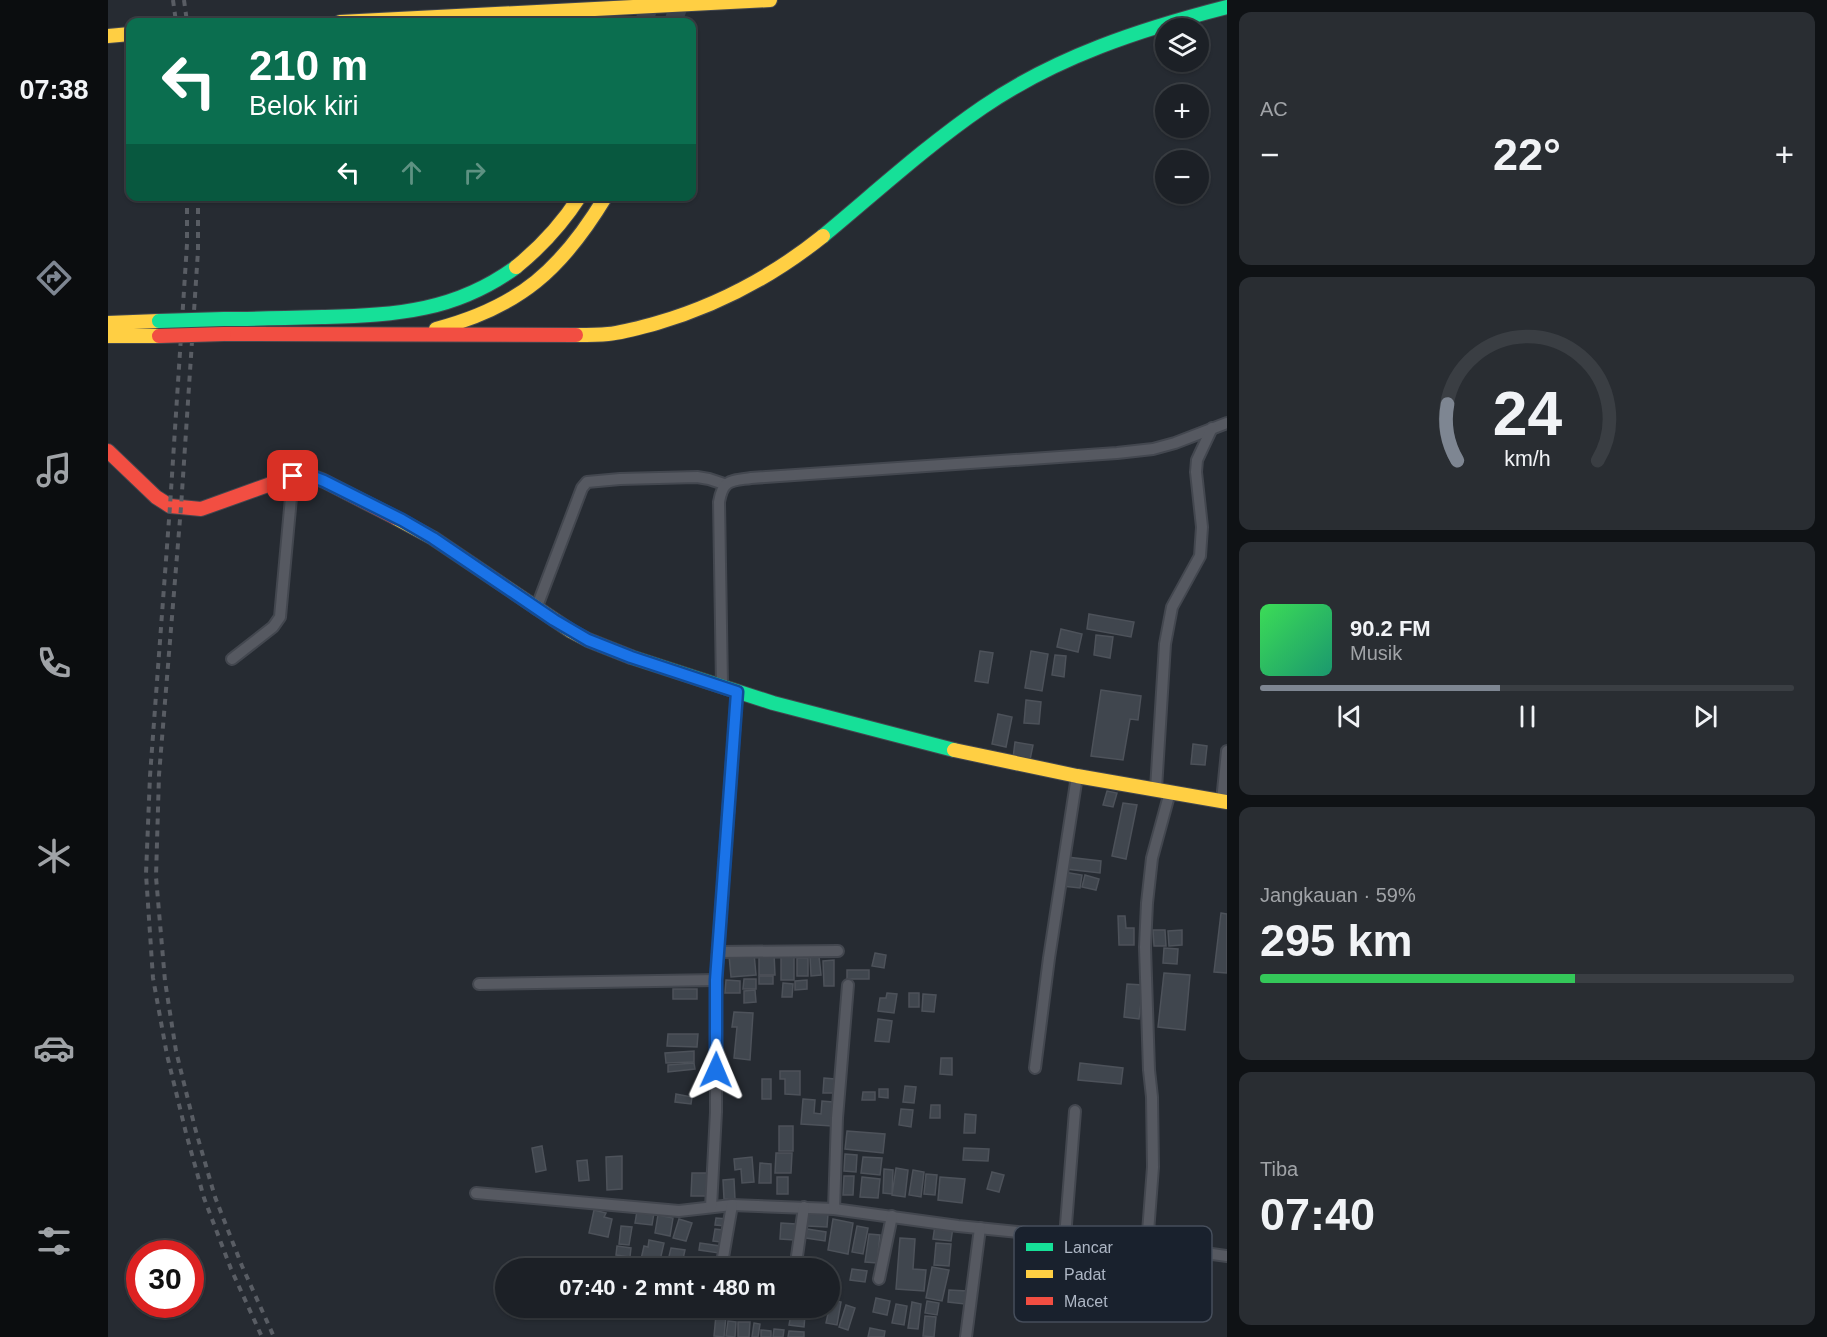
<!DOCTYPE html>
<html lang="id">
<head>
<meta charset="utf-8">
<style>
	:root { --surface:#1c2026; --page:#292d32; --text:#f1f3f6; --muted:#a0a3a7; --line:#3a3e43; --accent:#7e8692 }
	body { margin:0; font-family:Helvetica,sans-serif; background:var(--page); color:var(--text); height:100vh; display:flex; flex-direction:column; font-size:22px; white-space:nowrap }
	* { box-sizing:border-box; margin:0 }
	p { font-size:20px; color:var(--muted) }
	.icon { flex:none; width:33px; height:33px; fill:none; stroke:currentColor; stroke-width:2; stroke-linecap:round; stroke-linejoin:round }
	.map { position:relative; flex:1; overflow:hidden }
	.drawer { display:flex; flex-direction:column; gap:12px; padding:12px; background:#0f1215; width:600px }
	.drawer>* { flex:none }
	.banner { position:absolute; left:18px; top:18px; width:570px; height:183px; border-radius:12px; box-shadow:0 2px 4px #0004,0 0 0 2px var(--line); background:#0b6e4f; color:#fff; overflow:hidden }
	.buttons { position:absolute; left:1047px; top:18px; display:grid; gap:12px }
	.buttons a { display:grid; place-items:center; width:54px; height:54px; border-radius:50%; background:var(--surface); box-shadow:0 2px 4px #0004,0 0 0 2px var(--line); font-size:30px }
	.speed { position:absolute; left:18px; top:1240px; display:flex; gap:12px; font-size:30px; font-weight:700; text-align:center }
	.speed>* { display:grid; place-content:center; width:78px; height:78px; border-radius:50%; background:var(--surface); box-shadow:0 2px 4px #0004,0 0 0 2px var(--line); line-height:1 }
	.speed .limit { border:9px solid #d22; background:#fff; color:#111 }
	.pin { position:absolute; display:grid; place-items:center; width:51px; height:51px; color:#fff; margin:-26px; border-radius:12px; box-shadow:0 3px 9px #0006 }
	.me { position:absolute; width:66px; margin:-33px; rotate:1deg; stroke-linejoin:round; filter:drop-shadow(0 0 4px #0008) }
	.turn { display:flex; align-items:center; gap:21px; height:126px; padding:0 24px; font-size:27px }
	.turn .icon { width:78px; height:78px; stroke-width:2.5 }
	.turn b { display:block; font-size:42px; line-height:51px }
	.lanes { display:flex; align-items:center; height:57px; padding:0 24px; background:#0003; justify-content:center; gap:30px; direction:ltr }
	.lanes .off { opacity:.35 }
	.big { font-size:45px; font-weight:600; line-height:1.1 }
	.drawer .card { flex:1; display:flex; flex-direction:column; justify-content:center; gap:9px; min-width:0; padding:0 21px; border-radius:12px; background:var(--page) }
	.drawer .dial { align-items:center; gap:0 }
	.dial svg { height:156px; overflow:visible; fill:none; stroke:var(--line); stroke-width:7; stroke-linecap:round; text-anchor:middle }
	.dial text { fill:var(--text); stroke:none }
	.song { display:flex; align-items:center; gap:18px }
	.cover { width:72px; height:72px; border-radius:9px; background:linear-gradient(135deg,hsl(130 70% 55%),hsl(160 70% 35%)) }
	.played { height:6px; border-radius:3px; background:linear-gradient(90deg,var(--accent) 45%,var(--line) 45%) }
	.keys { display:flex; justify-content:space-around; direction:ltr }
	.heat { display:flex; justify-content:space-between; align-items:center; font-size:33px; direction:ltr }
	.charge { height:9px; border-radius:4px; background:linear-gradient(90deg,#34c759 59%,var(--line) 0) }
	.trip { position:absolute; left:387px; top:1258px; width:345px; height:60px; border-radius:30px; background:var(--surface); box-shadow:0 2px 4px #0004,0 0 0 2px var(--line); font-weight:600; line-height:60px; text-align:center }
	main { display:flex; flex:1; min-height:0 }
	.menu { display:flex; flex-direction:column; width:108px; justify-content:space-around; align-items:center; background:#0b0d0f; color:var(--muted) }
	.menu .icon { width:42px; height:42px }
	.menu .on { color:var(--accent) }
	.menu b { font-size:27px; color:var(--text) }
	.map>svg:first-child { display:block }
</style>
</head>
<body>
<main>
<nav class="menu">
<b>07:38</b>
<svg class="icon on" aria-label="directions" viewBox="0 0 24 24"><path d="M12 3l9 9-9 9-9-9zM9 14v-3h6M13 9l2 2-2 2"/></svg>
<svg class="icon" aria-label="music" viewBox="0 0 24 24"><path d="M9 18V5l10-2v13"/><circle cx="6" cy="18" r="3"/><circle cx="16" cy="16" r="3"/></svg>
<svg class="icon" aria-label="phone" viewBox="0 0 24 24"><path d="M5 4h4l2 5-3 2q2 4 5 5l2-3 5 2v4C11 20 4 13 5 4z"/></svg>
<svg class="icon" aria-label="climate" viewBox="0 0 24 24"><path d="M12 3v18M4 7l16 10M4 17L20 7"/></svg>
<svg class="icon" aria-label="car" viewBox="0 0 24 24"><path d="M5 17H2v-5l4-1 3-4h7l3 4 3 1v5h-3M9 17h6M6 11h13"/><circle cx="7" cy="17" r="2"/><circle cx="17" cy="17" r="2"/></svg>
<svg class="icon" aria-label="filters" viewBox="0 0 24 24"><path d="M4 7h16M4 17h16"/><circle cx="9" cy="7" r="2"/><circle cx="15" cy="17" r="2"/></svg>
</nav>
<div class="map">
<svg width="1119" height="1337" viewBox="0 0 1119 1337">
	<rect width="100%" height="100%" fill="#262b32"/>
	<g fill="#40464e" stroke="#4d525a" stroke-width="1.5">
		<polygon points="981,614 1026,622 1023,637 979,629"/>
		<polygon points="953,629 974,634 970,652 949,647"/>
		<polygon points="988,635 1005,637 1002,658 986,655"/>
		<polygon points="872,651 885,653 880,683 867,681"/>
		<polygon points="923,651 940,654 934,691 917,688"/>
		<polygon points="947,655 958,656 956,677 944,675"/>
		<polygon points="993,690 1033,696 1030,720 1022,719 1015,760 983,756"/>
		<polygon points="918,700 933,702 931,724 916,723"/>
		<polygon points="890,714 904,717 898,747 884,744"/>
		<polygon points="907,742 925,745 922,760 905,758"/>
		<polygon points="1085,744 1099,746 1097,765 1083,764"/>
		<polygon points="999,791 1009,793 1005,807 995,805"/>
		<polygon points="1015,803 1029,805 1018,859 1004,856"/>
		<polygon points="959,857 993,861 992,873 958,869"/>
		<polygon points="956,872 974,875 972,888 954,886"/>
		<polygon points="977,875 991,879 988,890 974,887"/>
		<polygon points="1113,913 1119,914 1119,973 1106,972"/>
		<polygon points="1010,916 1017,916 1018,928 1026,928 1026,945 1011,945"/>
		<polygon points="1045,930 1057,930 1058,946 1046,946"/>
		<polygon points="1074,930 1074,945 1061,946 1060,931"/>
		<polygon points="1056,948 1070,949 1069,964 1055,963"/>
		<polygon points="646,953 648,975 623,977 621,955"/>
		<polygon points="651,953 666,953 667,975 651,975"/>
		<rect x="673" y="953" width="13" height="27"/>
		<polygon points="767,953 778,955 776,968 764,966"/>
		<polygon points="711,956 713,975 703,976 702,957"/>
		<rect x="689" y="958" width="11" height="18"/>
		<polygon points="726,960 726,986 716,986 715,961"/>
		<rect x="739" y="970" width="22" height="9"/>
		<polygon points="1056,973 1082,975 1077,1030 1050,1027"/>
		<rect x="651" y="976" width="14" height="8"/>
		<polygon points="636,979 648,979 648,989 635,989"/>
		<polygon points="618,980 632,981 632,993 617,993"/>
		<polygon points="699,980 699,989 687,990 687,981"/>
		<polygon points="675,983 685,984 684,997 674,997"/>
		<polygon points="1019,984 1035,985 1031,1019 1016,1017"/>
		<rect x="565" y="989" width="24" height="10"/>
		<polygon points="647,990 648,1002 636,1003 636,991"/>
		<polygon points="779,993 789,994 786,1013 770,1011 772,998 778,998"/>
		<rect x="801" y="993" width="10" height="14"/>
		<polygon points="815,994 828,995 826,1012 814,1011"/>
		<polygon points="626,1012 645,1013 642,1060 626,1058 629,1027 624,1027"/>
		<polygon points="770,1019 784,1021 781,1042 767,1041"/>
		<polygon points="560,1034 590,1034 589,1047 559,1046"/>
		<polygon points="586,1051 586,1062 558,1063 557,1053"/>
		<polygon points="833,1058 844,1058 844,1075 832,1074"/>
		<polygon points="586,1063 587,1069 560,1072 560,1065"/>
		<polygon points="972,1063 1015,1068 1013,1084 970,1080"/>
		<polygon points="672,1071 692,1071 692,1095 677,1094 677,1079 672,1079"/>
		<polygon points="716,1078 727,1079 726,1093 715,1093"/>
		<rect x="654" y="1079" width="9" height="20"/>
		<polygon points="797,1086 808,1087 806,1103 795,1102"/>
		<polygon points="771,1089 780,1089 780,1098 771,1097"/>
		<polygon points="755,1092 767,1092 767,1100 754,1100"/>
		<polygon points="568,1094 584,1097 583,1104 567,1102"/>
		<polygon points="695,1099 707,1100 706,1113 713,1114 714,1101 725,1102 724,1126 693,1124"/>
		<polygon points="823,1105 832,1105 832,1118 822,1118"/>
		<polygon points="793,1109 805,1110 803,1127 791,1125"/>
		<polygon points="857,1114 868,1115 867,1133 856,1133"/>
		<rect x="671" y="1126" width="14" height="25"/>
		<polygon points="739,1131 777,1134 775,1153 737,1149"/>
		<polygon points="434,1146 438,1170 428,1172 424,1148"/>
		<polygon points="856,1148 881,1149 880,1161 855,1160"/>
		<polygon points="668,1153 684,1153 683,1173 667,1173"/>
		<polygon points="737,1154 749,1155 748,1172 736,1171"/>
		<polygon points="514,1156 514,1189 499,1190 498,1157"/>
		<polygon points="644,1157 646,1182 634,1183 633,1169 627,1170 626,1159"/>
		<polygon points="755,1157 774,1158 772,1175 753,1173"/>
		<polygon points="479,1160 481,1180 471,1181 469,1161"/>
		<polygon points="652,1163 663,1164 663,1183 651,1183"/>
		<polygon points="788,1168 800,1170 797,1197 784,1195"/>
		<polygon points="776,1169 785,1170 784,1194 775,1193"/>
		<polygon points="805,1170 816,1172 813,1197 801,1195"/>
		<polygon points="884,1172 896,1175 891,1192 879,1189"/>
		<polygon points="584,1173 600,1173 600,1196 583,1196"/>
		<polygon points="818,1174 829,1175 827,1195 816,1194"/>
		<polygon points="736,1176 746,1176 745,1195 735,1195"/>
		<rect x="669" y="1177" width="11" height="17"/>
		<polygon points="754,1177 772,1179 770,1198 752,1197"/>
		<polygon points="832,1177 857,1179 854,1203 830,1200"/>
		<polygon points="626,1179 627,1199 616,1199 615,1180"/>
		<polygon points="486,1210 498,1213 496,1217 504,1219 500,1237 481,1233"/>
		<polygon points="529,1211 546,1213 544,1225 527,1223"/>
		<polygon points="700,1212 720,1214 719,1227 699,1226"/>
		<polygon points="550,1215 565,1218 562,1236 547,1233"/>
		<polygon points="608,1218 619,1219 618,1226 607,1225"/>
		<polygon points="571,1219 584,1223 578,1241 565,1238"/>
		<polygon points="725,1219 745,1223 740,1254 720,1250"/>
		<polygon points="673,1223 688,1224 687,1240 672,1239"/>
		<polygon points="827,1225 845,1227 843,1241 825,1239"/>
		<polygon points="513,1226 524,1227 521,1245 511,1244"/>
		<polygon points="749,1226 760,1228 755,1254 744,1252"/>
		<polygon points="607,1229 615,1230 613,1242 605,1241"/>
		<polygon points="699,1229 718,1232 717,1241 698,1238"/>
		<polygon points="761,1234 772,1235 769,1263 757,1262"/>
		<polygon points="792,1238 807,1239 805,1269 818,1270 816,1291 788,1289"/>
		<polygon points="541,1240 556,1243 550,1269 531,1268 536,1246 540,1247"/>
		<polygon points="592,1243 612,1246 611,1253 591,1250"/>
		<polygon points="828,1243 843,1244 841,1266 826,1265"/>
		<polygon points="509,1246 523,1248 522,1257 508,1255"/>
		<polygon points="563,1248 577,1250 573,1268 559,1265"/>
		<polygon points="692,1261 709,1263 709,1269 692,1269"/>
		<polygon points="824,1267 841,1270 834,1301 818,1298"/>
		<polygon points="744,1269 759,1271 757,1282 742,1280"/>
		<polygon points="841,1290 859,1291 857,1304 840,1302"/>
		<polygon points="768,1298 782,1301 779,1315 765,1312"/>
		<polygon points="723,1300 733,1302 729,1325 718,1323"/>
		<polygon points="819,1301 831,1303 829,1315 817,1313"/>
		<polygon points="804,1302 813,1304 810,1329 800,1328"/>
		<polygon points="788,1304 799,1306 796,1325 784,1323"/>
		<polygon points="738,1305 747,1308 740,1330 731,1327"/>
		<polygon points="657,1308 666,1308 666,1319 657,1318"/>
		<rect x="669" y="1308" width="9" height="9"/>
		<polygon points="683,1314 697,1316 696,1327 681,1325"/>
		<polygon points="608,1315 618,1316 616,1337 606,1336"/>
		<polygon points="817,1316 828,1317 826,1337 815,1336"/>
		<polygon points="620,1321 628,1322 627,1337 618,1336"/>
		<polygon points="630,1322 642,1322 641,1337 630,1337"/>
		<polygon points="646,1323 652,1324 650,1337 644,1337"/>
		<polygon points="762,1328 777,1331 776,1337 760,1337"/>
		<polygon points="666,1329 676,1330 675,1337 665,1337"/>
		<polygon points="653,1330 663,1331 663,1337 653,1337"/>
		<polygon points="681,1331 696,1332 696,1337 680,1337"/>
	</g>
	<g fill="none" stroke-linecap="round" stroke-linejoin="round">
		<g stroke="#3a4048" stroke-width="18" stroke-dasharray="18 9" stroke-linecap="butt">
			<polyline points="536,22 543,0"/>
			<polyline points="565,22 573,0"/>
		</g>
		<defs>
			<g id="street">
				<polyline points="428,609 474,488 479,482 512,479 589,477 601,479 616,484"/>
				<polyline points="124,659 165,627 172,617 185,476"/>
				<path d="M614 686 611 502C615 479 623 481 643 478L1009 453 1045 449 1067 443 1119 423"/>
				<polyline points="1048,789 1057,644 1064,607 1092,556 1094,527 1088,472 1089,460 1104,428"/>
				<polyline points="1114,801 1119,751"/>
				<polyline points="610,952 730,951"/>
				<polyline points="371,984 608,980"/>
				<polyline points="927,1068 941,958 969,776"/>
				<polyline points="368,1193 571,1211 624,1205 726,1209 850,1226 1039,1245 1119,1256"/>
				<polyline points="603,1207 608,1112 608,980 629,692"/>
				<polyline points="726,1209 729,1118 740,985"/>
				<polyline points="957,1237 967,1111"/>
				<polyline points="1039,1245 1045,1167 1044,1097 1041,1070 1037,947 1039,903 1044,858 1062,792"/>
				<polyline points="689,1256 696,1207"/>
				<polyline points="613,1269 624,1205"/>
				<polyline points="771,1279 784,1216"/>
				<polyline points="605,1313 606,1308"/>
				<polyline points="858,1337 872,1228"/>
			</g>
			<g id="fast">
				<path d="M715 236C767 193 818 146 875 107 948 57 1033 29 1119 7"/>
				<path d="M116 319C150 319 183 318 217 317 289 315 348 311 408 267"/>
				<polyline points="523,657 665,703 846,750"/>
			</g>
			<g id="slow">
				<polyline points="232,22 662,0"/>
				<polyline points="0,36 22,34"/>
				<path d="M408 267C434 246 454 224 472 196"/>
				<polyline points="0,323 51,321"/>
				<path d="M328 329C412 307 454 269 498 196"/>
				<path d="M468 335C479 335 490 335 500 334 517 332 534 327 549 323 611 305 665 276 715 236"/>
				<polyline points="0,336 51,336"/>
				<polyline points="288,518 325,538 463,631 480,640 523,657"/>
				<polyline points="846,750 969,776 1119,802"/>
			</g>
			<g id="jam">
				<polyline points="116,334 468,335"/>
				<polyline points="0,451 48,497 62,506 93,509 185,476 203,476 216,481 288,518"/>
			</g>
		</defs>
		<use href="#street" stroke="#43474f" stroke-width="14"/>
		<use href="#fast" stroke="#43474f" stroke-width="16"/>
		<use href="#slow" stroke="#43474f" stroke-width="16"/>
		<use href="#jam" stroke="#43474f" stroke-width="16"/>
		<use href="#street" stroke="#565961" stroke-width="10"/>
		<use href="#fast" stroke="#16e098" stroke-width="14"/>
		<use href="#slow" stroke="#ffcf43" stroke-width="14"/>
		<use href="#jam" stroke="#f24e42" stroke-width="14"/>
		<g stroke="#595d64" stroke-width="4" stroke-dasharray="6 6" stroke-linecap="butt">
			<polyline points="65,0 68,22"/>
			<polyline points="76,0 79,22"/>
			<polyline points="79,196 79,244 62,506 42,776 38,874 45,978 59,1055 78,1133 96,1198 123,1269 154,1337"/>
			<polyline points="90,196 90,251 73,507 51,775 48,877 57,981 68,1051 87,1128 107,1197 134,1266 166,1337"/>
		</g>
		<defs>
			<polyline id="fast-bridge" points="51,321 116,319"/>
			<polyline id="jam-bridge" points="51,336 116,334"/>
		</defs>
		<use href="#fast-bridge" stroke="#42474e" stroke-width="16" stroke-linecap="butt"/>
		<use href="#jam-bridge" stroke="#42474e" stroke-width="16" stroke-linecap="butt"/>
		<use href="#fast-bridge" stroke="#16e098" stroke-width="14"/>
		<use href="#jam-bridge" stroke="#f24e42" stroke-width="14"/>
	</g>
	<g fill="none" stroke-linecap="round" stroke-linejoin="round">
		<defs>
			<polyline id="route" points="185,476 203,476 216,481 294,520 325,538 446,620 480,640 523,657 629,692 608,980 608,1070"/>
		</defs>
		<use href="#route" stroke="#114b97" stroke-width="15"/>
		<use href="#route" stroke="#1a73e8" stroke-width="10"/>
	</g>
	<rect x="906" y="1226" width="198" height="96" rx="9" fill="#19212d" stroke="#464e5b" stroke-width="1.5"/>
	<rect x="918" y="1243" width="27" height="8" fill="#16e098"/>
	<rect x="918" y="1270" width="27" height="8" fill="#ffcf43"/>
	<rect x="918" y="1297" width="27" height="8" fill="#f24e42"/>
	<g font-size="16" fill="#aeb7c5">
		<text x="956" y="1253">Lancar</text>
		<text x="956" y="1280">Padat</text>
		<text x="956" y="1307">Macet</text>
	</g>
</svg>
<div class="buttons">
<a><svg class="icon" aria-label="layers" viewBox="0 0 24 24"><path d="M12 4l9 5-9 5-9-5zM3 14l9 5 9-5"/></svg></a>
<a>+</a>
<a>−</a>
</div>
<div class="speed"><div class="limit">30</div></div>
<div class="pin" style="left:185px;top:476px;background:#d93025"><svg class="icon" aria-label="arrive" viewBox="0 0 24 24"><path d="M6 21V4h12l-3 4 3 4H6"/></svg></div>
<svg class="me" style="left:608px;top:1070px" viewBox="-20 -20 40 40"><path d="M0-17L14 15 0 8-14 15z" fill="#1a73e8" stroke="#fff" stroke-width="4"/></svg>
<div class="trip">07:40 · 2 mnt · 480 m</div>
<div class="banner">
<div class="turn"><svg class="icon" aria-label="left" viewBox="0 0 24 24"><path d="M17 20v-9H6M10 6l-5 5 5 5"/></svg><div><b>210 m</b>Belok kiri</div></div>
<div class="lanes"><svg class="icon" aria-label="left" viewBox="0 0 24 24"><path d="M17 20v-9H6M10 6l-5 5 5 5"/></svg><svg class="icon off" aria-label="ahead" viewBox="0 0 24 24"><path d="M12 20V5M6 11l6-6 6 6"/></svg><svg class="icon off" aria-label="right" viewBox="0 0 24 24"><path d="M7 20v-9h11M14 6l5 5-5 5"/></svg></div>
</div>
</div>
<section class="drawer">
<div class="card"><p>AC</p>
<div class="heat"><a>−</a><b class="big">22°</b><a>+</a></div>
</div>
<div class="card dial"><svg viewBox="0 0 100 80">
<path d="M14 69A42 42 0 1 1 86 69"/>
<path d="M14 69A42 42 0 0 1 9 40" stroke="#7e8692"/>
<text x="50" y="56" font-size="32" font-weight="700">24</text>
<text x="50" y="72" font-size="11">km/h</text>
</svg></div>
<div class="card">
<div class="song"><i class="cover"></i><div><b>90.2 FM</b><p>Musik</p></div></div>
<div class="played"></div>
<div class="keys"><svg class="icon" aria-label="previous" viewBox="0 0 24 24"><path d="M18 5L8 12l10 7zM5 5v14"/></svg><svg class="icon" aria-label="pause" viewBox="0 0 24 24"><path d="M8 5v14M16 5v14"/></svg><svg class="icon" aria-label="next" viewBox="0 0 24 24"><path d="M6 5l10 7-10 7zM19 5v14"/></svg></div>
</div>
<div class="card"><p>Jangkauan · 59%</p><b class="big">295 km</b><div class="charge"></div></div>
<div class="card"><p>Tiba</p><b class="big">07:40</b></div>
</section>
</main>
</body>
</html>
